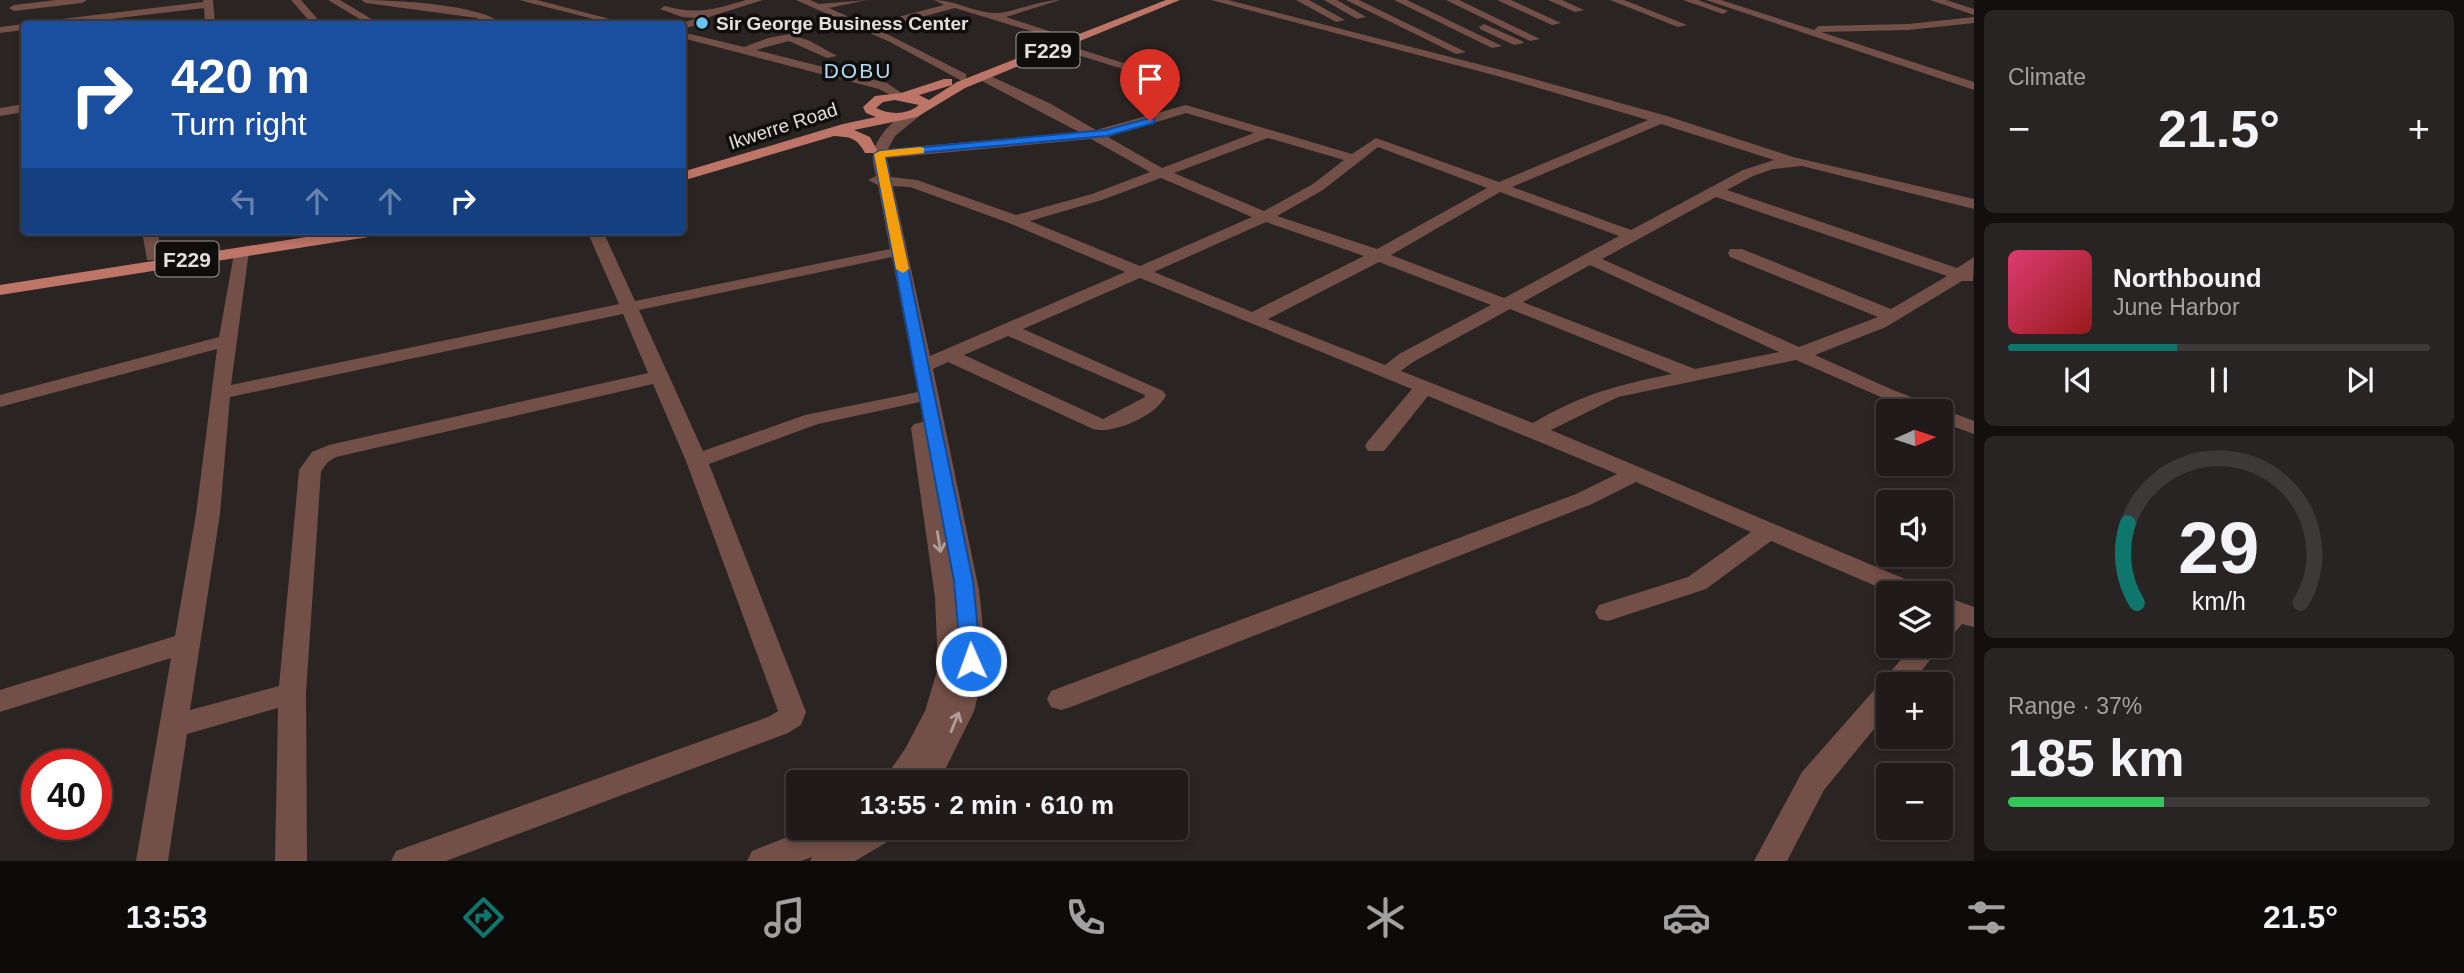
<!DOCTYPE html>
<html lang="en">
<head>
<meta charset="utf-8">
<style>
	:root { --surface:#201b1a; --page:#282423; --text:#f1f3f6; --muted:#a2a1a2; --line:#3d3939; --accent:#0f766e }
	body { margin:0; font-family:Arial,sans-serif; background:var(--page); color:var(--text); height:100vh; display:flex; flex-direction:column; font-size:26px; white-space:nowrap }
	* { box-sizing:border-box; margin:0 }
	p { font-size:23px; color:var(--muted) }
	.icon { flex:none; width:38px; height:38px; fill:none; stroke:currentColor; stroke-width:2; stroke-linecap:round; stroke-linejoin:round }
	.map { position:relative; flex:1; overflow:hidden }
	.sheet { display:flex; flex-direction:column; gap:10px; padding:10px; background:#120f0e; width:490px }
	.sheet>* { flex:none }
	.top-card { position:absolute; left:21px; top:21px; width:665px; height:214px; border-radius:7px; box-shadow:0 4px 10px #0003,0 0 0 2px var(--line); background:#1a4fa0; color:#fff; overflow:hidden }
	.needle { width:46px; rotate:87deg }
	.controls { position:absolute; left:1876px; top:399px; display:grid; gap:14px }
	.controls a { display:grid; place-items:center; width:77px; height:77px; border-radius:7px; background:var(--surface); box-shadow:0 4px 10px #0003,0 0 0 2px var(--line); font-size:35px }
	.speed { position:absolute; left:21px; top:749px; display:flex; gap:14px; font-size:35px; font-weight:700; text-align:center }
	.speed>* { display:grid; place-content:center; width:91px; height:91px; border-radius:50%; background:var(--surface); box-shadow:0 4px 10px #0003,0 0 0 2px var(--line); line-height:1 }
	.speed .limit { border:10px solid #d22; background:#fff; color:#111 }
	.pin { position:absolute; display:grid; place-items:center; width:60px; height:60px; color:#fff; margin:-72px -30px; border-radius:50% 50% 50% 0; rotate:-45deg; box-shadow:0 0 7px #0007 }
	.pin .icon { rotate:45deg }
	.me { position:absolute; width:77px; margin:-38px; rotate:358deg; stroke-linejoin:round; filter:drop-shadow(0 0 5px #0008) }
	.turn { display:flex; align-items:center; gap:24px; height:147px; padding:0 35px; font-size:32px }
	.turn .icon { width:91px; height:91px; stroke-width:2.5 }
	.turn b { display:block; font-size:49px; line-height:60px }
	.lanes { display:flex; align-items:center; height:66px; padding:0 35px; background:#0003; justify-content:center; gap:35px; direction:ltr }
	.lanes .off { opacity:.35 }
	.big { font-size:52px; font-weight:700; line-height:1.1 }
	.sheet .tile { flex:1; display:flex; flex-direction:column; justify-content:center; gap:10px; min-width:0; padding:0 24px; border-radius:10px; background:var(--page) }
	.sheet .dial { align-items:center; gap:0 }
	.dial svg { height:182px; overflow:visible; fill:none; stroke:var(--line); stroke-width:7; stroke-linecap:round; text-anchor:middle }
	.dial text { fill:var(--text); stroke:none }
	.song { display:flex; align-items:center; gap:21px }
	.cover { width:84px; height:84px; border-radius:10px; background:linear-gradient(135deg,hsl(340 70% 55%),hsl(0 70% 35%)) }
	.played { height:7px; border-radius:4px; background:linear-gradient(90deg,var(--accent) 40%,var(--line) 40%) }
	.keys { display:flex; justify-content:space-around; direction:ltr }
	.heat { display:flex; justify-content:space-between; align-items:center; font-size:38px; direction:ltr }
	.charge { height:10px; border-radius:5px; background:linear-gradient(90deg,#34c759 37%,var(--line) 0) }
	.trip { position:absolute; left:786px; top:770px; width:402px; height:70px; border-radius:7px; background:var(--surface); box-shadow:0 4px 10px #0003,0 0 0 2px var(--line); font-weight:700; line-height:70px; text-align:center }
	.tab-bar { display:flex; height:112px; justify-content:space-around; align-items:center; background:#0d0b0a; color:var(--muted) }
	.tab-bar .icon { width:49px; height:49px }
	.tab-bar .current { color:var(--accent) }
	.tab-bar b { font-size:32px; color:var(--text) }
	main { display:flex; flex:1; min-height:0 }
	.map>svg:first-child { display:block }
</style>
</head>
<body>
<main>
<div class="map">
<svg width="1974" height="861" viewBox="0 0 1974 861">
	<rect width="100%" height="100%" fill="#2a2423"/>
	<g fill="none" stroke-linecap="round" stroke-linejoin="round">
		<g fill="#724f47" fill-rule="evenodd">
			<polygon points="56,0 87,0 82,3 14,11 9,8 14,5"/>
			<polygon points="203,0 213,0 215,24 205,24 204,8 68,24 40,24 45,21 203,2"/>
			<polygon points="291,0 301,0 322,24 312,24"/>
			<polygon points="328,0 340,0 380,24 368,24"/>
			<path d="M361 0C393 0 480 4 503 24H490L477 18 366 3Z"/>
			<polygon points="519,0 537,0 629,24 613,24"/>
			<path d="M746 0H763L709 17 708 22 682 29V24H678L698 18 682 17 660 9 665 6C698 15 715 9 746 0Z"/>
			<path d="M796 0H810L819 4 867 0 829 8 867 25 944 5 934 0C955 0 973 12 994 13 1010 14 1038 0 1060 0L1006 17 1067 37 1057 39 955 8 877 29 966 74V80L962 81 890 42Z"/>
			<path d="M1211 0H1228L1509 72 1667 116 1793 157 1974 199V209L1802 166 1773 169 1753 176 1727 190 1957 268 1974 257 1973 281H1962L1886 327 1815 355 1893 390 1974 421V434L1941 422V411H1913L1796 360 1618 397 1551 430 1924 587 1927 593H1892L1771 541 1706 589 1608 621 1599 619 1595 612 1599 605 1688 577 1751 532 1636 482 1592 504 1071 707 1061 710 1051 707 1047 699 1051 691 1576 494 1617 474 1428 396 1384 451H1368L1365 446 1368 441 1412 389 1140 278 1023 329 1163 391 1166 395C1158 415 1113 435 1093 429L948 362 933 369 979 590 985 646 982 680 974 711 939 782H882L905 749 925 711 938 668 935 597 911 428 914 424 923 422 920 402 818 424 709 464 806 712 801 725 788 733 446 861H391L396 851 768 717 778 711 686 461 653 384 336 457 328 462 321 471 306 693 307 861H275L278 708 187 734 168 861H136L171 658 0 712V690L175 636 196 514 217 349 0 407V395L219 337 235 248H247L249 251 231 385 619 304 587 231H603L635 301 890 249 878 185 868 180 876 176C874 168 872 161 873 154 876 136 901 108 920 111L922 114 895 136 888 149 1079 132 978 79 976 76 982 72 1051 104 1096 130 1186 105 1352 154 1376 138 1499 182 1648 120 1501 77ZM1186 113 1254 133 1162 168 1108 137ZM1661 124 1774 160 1743 170 1631 230 1512 187ZM1268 138 1344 160 1313 184 1264 211 1174 173ZM1091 139 1150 172 1092 194 1016 215 917 180 891 177 887 158ZM1378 147 1487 188 1377 249 1277 216 1323 190ZM1161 178 1252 217 1140 266 1030 221 1102 200ZM893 186 910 187 1009 223 1125 272 930 356ZM1500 192 1619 236 1504 298 1391 255ZM1716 197 1947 276 1891 309 1742 249H1730L1728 253 1730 257 1878 317 1799 347 1602 259ZM1266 222 1364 256 1252 312 1154 272ZM892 257 918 392 805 415 703 451 639 310ZM1379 262 1491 305 1399 354 1385 365 1268 319ZM1590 265 1779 352 1695 369 1523 302ZM1510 309 1672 374C1617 385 1582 394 1533 423L1401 371 1413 362ZM623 314 648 373 329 445 312 452 299 470 279 686 190 710 220 514 230 397ZM1008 336 1145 395V397L1103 419 964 355Z"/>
			<polygon points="1296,0 1309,0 1345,20 1336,22"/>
			<polygon points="1324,0 1337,0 1366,17 1357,19"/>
			<polygon points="1346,0 1359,0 1466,52 1456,54"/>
			<polygon points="1394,0 1407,0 1502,46 1492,48"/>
			<polygon points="1446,0 1459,0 1540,39 1530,41"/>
			<polygon points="1497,0 1511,0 1561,23 1552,25"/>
			<polygon points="1548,0 1562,0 1584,10 1575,12"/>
			<polygon points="1610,0 1624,0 1687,25 1678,27"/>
			<polygon points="1683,0 1698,0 1728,11 1723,14"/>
			<polygon points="1706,0 1721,0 1814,30 1819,26 1908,24 1974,17 1974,23 1908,30 1821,32 1974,82 1974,90"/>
			<polygon points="1930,0 1946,0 1974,9 1974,15"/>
			<polygon points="24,24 27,24 24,24 24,30 0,33 0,27"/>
			<polygon points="1484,24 1522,41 1524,43 1514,45 1480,29 1479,27"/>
			<polygon points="682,32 744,47 768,38 789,34 810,41 837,56 827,58 789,41 756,50 887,83 906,96 900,100 879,89 682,38"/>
			<polygon points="1055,44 1063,44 1146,70 1136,73 1055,48"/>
			<polygon points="24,104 24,112 0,116 0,108"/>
			<polygon points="142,231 158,231 161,256 159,260 147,260"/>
			<polygon points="1941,595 1974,607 1974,627 1962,624 1950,638 1941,641"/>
			<polygon points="1941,645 1941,646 1911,684 1888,684 1888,712 1824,790 1787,861 1754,861 1802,772 1913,646"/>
			<polygon points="810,828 899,828 894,838 855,861 810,861 812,857 801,861 747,861 752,851"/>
		</g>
		<g fill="#bd7567" fill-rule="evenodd">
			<path d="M1166 0H1180L965 88 917 117 854 130 870 137 877 150 875 153H865C857 138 851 137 834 136L682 181V172L843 124 876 117 866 113 863 107 875 96 901 93 944 79H952V85L919 95 929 100 957 82ZM895 100 919 105C907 115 890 115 876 108L883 102Z"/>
			<polygon points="344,231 383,231 375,236 0,295 0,285"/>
		</g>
	</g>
	<defs><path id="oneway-shaft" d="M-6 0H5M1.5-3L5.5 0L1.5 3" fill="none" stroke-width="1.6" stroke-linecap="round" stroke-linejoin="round" transform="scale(1.75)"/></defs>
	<g stroke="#b09e9a">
		<use href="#oneway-shaft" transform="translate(939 542) rotate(81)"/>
		<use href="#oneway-shaft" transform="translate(955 722) rotate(-68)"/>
	</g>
	<polygon fill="#1a73e8" stroke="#114b97" stroke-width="2" points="1150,118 1154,119 1154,123 1107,136 885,156 973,581 981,661 978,667 971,669 964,667 961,661 954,581 874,154 880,151 1106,130"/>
	<polygon fill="#f59e0b" points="920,147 924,148 924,153 885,157 909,269 903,273 896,269 874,154 880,151"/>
	<circle fill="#67c4f0" stroke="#100e0d" stroke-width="2.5" cx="702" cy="23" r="7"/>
	<g text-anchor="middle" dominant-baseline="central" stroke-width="7" stroke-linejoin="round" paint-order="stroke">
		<g font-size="19" font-weight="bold" fill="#e3dfde" stroke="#100e0d" text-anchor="start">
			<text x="716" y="23">Sir George Business Center</text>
		</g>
		<g font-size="19" fill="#e3dfde" stroke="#100e0d">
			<text transform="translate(783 126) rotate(-18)">Ikwerre Road</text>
		</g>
		<g fill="#100e0d" stroke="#a4a09f" stroke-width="2">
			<rect x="1016.5" y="32.5" width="63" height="35" rx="5"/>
			<rect x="155.5" y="241.5" width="63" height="35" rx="5"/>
		</g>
		<g font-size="21" font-weight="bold" fill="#e3dfde">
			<text x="1048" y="50">F229</text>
			<text x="187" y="259">F229</text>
		</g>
		<g font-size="21" letter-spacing="2" fill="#adddf5" stroke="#100e0d">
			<text x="858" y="70">DOBU</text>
		</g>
	</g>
</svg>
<div class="controls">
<a><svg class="needle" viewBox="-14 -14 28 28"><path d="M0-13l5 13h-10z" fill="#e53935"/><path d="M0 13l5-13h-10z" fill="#a2a1a2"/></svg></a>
<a><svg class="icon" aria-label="sound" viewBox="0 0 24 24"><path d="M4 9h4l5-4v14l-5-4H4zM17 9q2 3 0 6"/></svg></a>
<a><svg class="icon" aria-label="layers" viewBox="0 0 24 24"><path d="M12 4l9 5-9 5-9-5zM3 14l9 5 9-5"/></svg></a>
<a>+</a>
<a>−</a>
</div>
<div class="speed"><div class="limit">40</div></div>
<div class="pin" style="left:1150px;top:121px;background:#d93025"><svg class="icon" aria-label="arrive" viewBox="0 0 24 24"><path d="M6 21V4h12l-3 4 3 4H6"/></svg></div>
<svg class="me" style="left:971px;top:661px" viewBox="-20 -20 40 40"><circle r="17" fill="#1a73e8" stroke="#fff" stroke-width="3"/><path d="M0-11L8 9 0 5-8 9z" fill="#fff"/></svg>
<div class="trip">13:55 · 2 min · 610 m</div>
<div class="top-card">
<div class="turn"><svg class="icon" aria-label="right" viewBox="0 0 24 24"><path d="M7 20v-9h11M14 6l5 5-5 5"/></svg><div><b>420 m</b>Turn right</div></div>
<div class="lanes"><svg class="icon off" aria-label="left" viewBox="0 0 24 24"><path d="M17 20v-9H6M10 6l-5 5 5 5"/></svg><svg class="icon off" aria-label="ahead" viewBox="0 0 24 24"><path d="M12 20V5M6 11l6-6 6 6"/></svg><svg class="icon off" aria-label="ahead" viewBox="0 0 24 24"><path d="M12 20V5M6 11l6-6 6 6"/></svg><svg class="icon" aria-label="right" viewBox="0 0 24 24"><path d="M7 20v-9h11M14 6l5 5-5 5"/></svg></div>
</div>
</div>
<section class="sheet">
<div class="tile"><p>Climate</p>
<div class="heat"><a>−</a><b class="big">21.5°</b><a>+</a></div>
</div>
<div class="tile">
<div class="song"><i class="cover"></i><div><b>Northbound</b><p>June Harbor</p></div></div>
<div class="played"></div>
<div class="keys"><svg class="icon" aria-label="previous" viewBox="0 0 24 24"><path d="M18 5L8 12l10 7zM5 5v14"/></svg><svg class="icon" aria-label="pause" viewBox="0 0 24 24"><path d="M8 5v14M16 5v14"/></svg><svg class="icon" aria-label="next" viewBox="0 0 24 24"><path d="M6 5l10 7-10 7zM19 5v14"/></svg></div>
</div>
<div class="tile dial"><svg viewBox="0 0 100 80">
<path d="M14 69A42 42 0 1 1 86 69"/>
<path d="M14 69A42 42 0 0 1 10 34" stroke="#0f766e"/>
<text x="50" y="56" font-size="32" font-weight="700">29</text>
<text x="50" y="72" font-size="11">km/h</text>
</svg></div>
<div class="tile"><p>Range · 37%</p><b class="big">185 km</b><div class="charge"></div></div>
</section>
</main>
<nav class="tab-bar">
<b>13:53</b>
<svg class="icon current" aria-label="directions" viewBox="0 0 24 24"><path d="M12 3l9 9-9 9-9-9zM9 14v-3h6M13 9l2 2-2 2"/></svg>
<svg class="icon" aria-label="music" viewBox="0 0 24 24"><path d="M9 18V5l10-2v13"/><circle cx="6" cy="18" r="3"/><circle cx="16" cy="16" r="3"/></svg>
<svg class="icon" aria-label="phone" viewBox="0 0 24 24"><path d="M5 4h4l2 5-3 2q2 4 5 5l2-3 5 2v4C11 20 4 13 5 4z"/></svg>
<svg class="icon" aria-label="climate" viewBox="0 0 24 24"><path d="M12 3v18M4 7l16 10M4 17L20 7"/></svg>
<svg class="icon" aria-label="car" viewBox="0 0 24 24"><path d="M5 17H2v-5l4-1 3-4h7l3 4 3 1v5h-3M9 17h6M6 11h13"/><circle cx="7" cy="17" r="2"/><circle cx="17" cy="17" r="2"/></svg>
<svg class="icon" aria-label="filters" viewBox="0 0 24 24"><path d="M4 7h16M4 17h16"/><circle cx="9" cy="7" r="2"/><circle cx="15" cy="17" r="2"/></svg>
<b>21.5°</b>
</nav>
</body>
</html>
